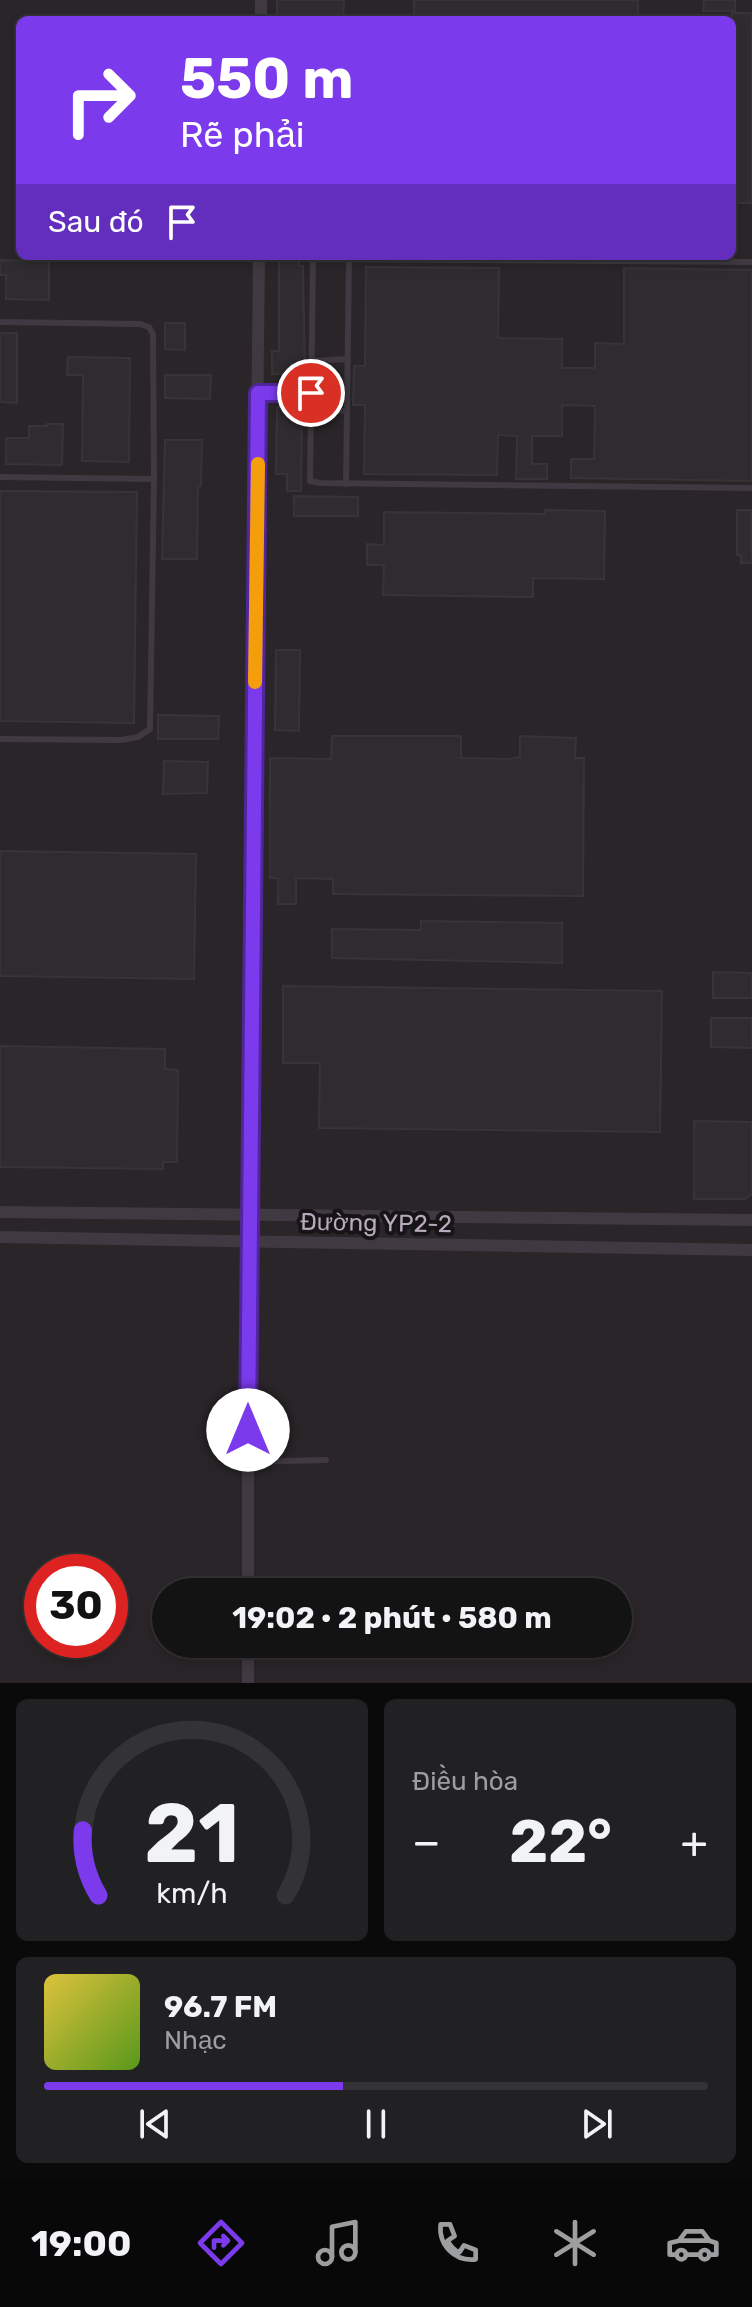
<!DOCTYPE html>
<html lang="vi">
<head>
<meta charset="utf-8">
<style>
	:root { --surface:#141314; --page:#212022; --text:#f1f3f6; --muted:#9d9ea0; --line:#333234; --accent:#7c3aed }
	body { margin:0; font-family:Rubik,sans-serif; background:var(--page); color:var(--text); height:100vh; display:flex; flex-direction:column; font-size:30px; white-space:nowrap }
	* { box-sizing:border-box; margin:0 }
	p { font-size:26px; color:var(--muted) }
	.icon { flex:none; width:44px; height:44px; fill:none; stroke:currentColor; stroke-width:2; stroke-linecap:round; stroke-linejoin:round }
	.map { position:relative; height:1683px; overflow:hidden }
	.details { display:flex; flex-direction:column; gap:16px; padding:16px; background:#0b0a0b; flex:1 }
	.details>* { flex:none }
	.guide { position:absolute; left:16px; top:16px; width:720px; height:244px; border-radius:12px; box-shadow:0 4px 12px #0003,0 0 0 2px var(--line); background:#7c3aed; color:#fff; overflow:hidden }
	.speed { position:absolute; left:24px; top:1554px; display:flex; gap:16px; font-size:40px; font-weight:700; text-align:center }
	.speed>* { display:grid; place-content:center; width:104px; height:104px; border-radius:50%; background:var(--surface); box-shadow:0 4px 12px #0003,0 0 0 2px var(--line); line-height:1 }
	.speed .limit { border:12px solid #d22; background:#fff; color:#111 }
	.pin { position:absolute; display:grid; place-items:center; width:68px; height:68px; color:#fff; margin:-34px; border:4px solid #fff; border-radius:50%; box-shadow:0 2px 8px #0007 }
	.me { position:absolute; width:88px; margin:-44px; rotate:0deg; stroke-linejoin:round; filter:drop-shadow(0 0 6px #0008) }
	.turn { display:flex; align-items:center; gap:28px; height:168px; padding:0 32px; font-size:36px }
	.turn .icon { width:104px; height:104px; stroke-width:2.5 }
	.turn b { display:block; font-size:56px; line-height:68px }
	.then { display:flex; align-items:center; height:76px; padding:0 32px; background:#0003; gap:16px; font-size:30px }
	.big { font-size:60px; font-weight:700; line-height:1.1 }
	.details .widget { flex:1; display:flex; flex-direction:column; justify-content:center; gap:12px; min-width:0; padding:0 28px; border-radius:12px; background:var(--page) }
	.details .dial { align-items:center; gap:0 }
	.dial svg { height:208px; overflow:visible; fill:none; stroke:var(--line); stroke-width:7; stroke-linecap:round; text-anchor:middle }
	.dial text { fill:var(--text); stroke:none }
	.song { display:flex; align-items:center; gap:24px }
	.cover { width:96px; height:96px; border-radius:12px; background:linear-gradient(135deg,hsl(50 70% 55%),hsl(90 70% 35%)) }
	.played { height:8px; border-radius:4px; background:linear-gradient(90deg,var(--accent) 45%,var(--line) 45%) }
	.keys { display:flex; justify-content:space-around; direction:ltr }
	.heat { display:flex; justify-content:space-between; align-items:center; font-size:44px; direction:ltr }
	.details .tiles { flex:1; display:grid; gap:16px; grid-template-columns:1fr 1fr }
	.widget:last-child { grid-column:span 2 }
	.trip { position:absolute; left:152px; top:1578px; width:480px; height:80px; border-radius:40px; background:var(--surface); box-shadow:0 4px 12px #0003,0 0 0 2px var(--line); font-weight:700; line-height:80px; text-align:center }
	.dock { display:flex; height:128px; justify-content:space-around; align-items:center; background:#080808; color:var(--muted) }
	.dock .icon { width:56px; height:56px }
	.dock .active { color:var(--accent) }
	.dock b { font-size:36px; color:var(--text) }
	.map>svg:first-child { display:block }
</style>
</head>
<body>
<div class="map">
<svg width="752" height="1683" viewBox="0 0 752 1683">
	<rect width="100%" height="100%" fill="#1b191b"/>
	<path fill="#292528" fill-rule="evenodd" d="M0 0H752V1683H0ZM20 20H732V256H20ZM42 1572H110V1640H42ZM166 1592H618V1644H166Z"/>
	<g fill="#2f2c2f" stroke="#383337" stroke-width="2">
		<polygon points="277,0 344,0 343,20 277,20"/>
		<rect x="414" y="0" width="224" height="20"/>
		<polygon points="704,0 735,0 735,11 703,11"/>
		<rect x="732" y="13" width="20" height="190"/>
		<polygon points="279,256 299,256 299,266 303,266 305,375 272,374 272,351 279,351"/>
		<polygon points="0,260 49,261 49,300 6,299 6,275 0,275"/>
		<polygon points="366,267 499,268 498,338 562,339 562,368 595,368 595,343 624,344 624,268 752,270 752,481 571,478 571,459 594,459 595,406 562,405 562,436 532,436 532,464 547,464 547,479 516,479 517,436 498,435 497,475 364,474 365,405 353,405 354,366 365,366"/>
		<polygon points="165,323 185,323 185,350 165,349"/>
		<polygon points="0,333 17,333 17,403 0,402"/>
		<polygon points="68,357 130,358 129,462 82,461 83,375 67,375"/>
		<polygon points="165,375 211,375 210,399 165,398"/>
		<polygon points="277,407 302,407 301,491 287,491 287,474 276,474"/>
		<polygon points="47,424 63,424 62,465 6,464 6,438 29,438 29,426 47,426"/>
		<polygon points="165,440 202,440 201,486 198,486 197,559 162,559"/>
		<polygon points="0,491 137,492 134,723 0,721"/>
		<polygon points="294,496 358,497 358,516 294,516"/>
		<polygon points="545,510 605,511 604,579 533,578 533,597 383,595 384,565 367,565 367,544 384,545 384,512 545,514"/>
		<polygon points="737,510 751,510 752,563 741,563 741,555 737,555"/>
		<polygon points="276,650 300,650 299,731 275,730"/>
		<polygon points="158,715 219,716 218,739 158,739"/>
		<polygon points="332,736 461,736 461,758 508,759 520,757 520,736 576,738 575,758 584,758 583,896 333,894 333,879 296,878 296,904 278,904 278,878 270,878 270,758 331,759"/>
		<polygon points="164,761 208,762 207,793 163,794"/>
		<polygon points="0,851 196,854 194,979 0,976"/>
		<polygon points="421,921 562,923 562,963 332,958 332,929 421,930"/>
		<polygon points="713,972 752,973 752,998 713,998"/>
		<polygon points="283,986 662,991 660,1132 319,1128 320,1063 283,1063"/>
		<polygon points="711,1018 752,1018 752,1048 711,1047"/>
		<polygon points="0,1046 165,1049 165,1069 178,1070 177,1162 163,1162 163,1169 0,1167"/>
		<polygon points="694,1121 752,1122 752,1194 745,1199 694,1199"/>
	</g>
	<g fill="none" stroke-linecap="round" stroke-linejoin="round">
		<g stroke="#403941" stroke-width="6">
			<polyline points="752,262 313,259 310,481 320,483 752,488"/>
			<polyline points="0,322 140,324 149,327 153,334 154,479 150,729 138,737 121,740 0,739"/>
			<polyline points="312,361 348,359"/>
			<polyline points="259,393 311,393"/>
			<polyline points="311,410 347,411"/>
			<polyline points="0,477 154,479"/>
			<polyline points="346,484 349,259"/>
			<polyline points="248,1462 326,1460"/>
		</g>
		<g stroke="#403941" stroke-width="12">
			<polyline points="261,20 261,0"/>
			<polyline points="0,1212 752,1220"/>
			<polyline points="0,1237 752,1250"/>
			<polyline points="248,1592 248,1243 259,256"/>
			<polyline points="248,1683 248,1644"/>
		</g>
	</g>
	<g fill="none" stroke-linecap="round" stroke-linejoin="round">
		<defs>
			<polyline id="route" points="248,1430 258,393 311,393"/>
		</defs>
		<use href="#route" stroke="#51269a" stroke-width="20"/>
		<use href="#route" stroke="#7c3aed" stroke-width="14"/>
		<polyline stroke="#f59e0b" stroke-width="14" points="255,682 258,464"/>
	</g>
	<g text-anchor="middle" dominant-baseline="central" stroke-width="8" stroke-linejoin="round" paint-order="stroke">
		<g font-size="24" fill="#b8aabc" stroke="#161416">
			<text transform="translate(376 1223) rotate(1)">Đường YP2-2</text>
		</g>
	</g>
</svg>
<div class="speed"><div class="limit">30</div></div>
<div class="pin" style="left:311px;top:393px;background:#d93025"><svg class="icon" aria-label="arrive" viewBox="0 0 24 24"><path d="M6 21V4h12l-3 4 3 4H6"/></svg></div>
<svg class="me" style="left:248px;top:1430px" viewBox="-20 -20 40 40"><circle r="19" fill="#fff"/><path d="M0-13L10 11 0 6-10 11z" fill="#7c3aed"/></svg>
<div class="trip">19:02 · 2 phút · 580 m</div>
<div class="guide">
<div class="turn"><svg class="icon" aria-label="right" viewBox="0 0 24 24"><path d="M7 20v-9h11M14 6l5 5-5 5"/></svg><div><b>550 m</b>Rẽ phải</div></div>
<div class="then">Sau đó<svg class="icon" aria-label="arrive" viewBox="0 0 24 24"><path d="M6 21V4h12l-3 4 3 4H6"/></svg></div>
</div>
</div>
<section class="details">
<div class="tiles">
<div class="widget dial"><svg viewBox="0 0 100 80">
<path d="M14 69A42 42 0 1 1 86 69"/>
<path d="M14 69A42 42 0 0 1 8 44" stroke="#7c3aed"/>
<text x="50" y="56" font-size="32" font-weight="700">21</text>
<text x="50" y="72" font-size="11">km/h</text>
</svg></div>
<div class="widget"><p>Điều hòa</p>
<div class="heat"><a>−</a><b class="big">22°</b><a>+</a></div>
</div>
<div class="widget">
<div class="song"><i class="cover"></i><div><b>96.7 FM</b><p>Nhạc</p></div></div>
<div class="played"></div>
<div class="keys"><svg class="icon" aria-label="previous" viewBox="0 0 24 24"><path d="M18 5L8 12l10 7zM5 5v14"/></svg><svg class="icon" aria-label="pause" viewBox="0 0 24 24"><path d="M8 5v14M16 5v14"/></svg><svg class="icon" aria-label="next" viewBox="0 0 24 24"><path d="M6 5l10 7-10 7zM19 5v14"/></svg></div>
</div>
</div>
</section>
<nav class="dock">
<b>19:00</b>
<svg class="icon active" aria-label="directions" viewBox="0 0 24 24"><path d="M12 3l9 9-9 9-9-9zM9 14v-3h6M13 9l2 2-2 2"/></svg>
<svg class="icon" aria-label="music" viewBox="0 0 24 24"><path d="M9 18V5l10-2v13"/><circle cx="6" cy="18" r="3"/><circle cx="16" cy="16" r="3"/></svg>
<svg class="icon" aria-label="phone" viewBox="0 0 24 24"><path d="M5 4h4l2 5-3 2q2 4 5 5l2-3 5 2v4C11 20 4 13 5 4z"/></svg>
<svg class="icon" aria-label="climate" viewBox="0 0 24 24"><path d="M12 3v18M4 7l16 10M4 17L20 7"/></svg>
<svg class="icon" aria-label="car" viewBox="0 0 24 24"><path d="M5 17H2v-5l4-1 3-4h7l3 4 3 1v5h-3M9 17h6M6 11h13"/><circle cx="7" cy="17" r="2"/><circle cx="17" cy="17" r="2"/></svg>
</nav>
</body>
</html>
